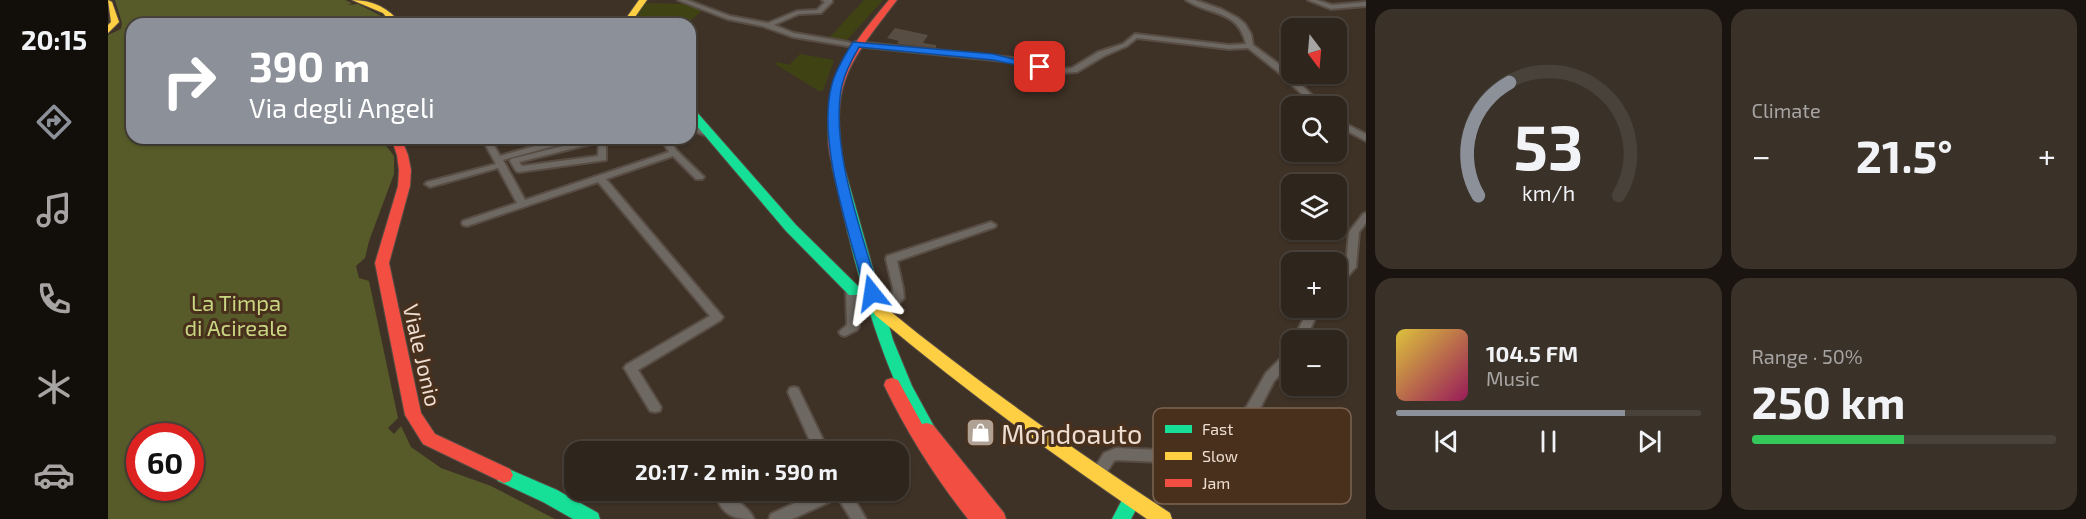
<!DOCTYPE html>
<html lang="en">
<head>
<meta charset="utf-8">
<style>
	:root { --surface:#2e251c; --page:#3a3129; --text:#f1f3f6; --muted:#a7a5a3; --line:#49423b; --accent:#8c9099 }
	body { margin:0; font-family:"Exo 2",sans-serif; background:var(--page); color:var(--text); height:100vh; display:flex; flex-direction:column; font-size:22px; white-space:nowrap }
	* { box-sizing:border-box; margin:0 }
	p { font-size:20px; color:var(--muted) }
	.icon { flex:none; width:33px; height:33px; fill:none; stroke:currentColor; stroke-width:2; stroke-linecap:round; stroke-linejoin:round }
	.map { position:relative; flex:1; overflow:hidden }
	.details { display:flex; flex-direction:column; gap:9px; padding:9px; background:#19140f; width:720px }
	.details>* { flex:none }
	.banner { position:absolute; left:18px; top:18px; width:570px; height:126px; border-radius:18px; box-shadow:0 2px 4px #0004,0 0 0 2px var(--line); background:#8c9099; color:#fff; overflow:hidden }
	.needle { width:39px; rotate:164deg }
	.fabs { position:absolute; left:1173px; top:18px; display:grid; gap:12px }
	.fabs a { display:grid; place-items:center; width:66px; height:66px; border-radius:12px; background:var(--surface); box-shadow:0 2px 4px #0004,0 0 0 2px var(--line); font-size:30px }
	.speed { position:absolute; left:18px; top:423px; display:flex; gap:12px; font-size:30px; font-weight:700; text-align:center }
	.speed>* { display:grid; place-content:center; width:78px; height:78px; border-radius:50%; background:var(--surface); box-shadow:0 2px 4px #0004,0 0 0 2px var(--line); line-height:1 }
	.speed .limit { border:9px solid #d22; background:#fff; color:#111 }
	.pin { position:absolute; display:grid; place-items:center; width:51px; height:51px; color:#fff; margin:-26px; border-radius:12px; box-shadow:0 3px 9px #0006 }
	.me { position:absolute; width:66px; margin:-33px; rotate:345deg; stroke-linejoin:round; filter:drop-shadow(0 0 4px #0008) }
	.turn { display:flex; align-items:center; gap:21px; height:126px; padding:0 24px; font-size:27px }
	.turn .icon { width:78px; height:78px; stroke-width:2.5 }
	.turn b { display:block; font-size:42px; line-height:51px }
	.big { font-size:45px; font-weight:700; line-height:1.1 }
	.details .card { flex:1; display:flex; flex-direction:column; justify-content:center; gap:9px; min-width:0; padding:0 21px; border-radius:18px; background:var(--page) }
	.details .dial { align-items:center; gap:0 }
	.dial svg { height:156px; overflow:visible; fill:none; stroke:var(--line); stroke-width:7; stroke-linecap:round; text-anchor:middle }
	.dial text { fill:var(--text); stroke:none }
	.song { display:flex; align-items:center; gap:18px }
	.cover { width:72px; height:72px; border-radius:9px; background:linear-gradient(135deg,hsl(50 70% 55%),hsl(330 70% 35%)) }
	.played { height:6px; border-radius:3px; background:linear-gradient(90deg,var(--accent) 75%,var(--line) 75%) }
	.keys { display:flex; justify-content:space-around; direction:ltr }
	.heat { display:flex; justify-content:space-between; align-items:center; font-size:33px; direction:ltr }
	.charge { height:9px; border-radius:4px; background:linear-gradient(90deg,#34c759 50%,var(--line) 0) }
	.details .tiles { flex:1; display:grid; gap:9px; grid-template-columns:repeat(2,1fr) }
	.trip { position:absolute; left:456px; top:441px; width:345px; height:60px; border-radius:18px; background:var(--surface); box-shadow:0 2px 4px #0004,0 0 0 2px var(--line); font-weight:700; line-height:60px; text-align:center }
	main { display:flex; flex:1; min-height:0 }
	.tabs { display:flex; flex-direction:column; width:108px; justify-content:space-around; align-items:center; background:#120f0b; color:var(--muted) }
	.tabs .icon { width:42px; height:42px }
	.tabs .active { color:var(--accent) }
	.tabs b { font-size:27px; color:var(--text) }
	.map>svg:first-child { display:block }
</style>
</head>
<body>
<main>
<nav class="tabs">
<b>20:15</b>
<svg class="icon active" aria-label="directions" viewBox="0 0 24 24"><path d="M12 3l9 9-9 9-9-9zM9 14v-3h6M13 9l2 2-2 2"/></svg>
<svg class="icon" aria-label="music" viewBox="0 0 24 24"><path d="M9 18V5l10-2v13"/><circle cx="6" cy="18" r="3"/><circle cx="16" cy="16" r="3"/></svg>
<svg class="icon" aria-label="phone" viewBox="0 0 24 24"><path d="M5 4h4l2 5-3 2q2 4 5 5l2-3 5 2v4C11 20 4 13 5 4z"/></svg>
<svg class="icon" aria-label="climate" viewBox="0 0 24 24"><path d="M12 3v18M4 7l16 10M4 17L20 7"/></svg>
<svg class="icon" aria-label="car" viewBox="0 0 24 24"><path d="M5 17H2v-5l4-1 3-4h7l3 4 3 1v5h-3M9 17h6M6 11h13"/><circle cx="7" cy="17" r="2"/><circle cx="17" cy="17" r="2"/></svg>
</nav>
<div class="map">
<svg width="1258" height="519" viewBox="0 0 1258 519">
	<rect width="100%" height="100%" fill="#3e3126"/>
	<g fill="#3f4314">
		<polygon points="756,0 775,0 739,40 731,41 703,38 721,38"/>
		<polygon points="536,3 577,4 596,9 581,22 524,20"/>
		<polygon points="692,54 726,60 715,91 711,91 667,64 670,62 681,65"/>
	</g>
	<path fill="#565b29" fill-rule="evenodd" d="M7 0H237L244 3 240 5 250 4 279 19 280 24H24V138H272L286 156V174L261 241 257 258 248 266 251 278 261 281 290 418 280 428 286 434 293 426 303 447 333 468 383 486 447 519H0V35L13 29 14 23ZM82 436V488H32V436Z"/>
	<polygon fill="#574d43" points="787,28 820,35 815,43 828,45 828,48 791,44 789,43 791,41 779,38"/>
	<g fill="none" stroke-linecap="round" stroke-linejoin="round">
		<defs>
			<g id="street">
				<polygon points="570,0 579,0 622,16 660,23 689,11 709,10 717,2 714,0 724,0 724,2 713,13 691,14 666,25 686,33 740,42 744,44 740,46 685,37 654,26 619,19"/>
				<path d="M1078 0H1087L1113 9 1130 18 1137 24 1143 34 1145 45 1175 67 1215 106H1207L1169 71 1140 48 1121 49 1029 38 1019 46 996 56 969 72 953 73 905 62 748 46 744 44 748 42 905 58 953 69 964 68 990 52 1015 44 1027 34 1121 45 1138 44C1130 9 1102 16 1078 0Z"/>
				<polygon points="1200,0 1209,0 1224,5 1258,2 1258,6 1223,9"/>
				<polygon points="289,22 299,22 302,24 286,24"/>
				<polygon points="1228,119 1258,134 1258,141 1228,125"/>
				<polygon points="582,124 603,131 604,133 600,136 582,130"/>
				<path d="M487 138H511L498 145V160L411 172 408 171 402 161 403 159ZM491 142 490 156 414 166 411 162Z"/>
				<polygon points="552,138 560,138 569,151 594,175 596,177 594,179 588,179 565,156 498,179 615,317 613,320 530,370 553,407 552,411 547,412 542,411 518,371 516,368 518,365 602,316 490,182 359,226 355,225 354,223 355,221 409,203 390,168 322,187 317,184 319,182 388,164 376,142 377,140 383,140 392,156 447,140 453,140 453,144 395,160 417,200 561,152"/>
				<polygon points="1258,213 1258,223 1251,232 1248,267 1232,285 1228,286 1228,275 1238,266 1241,232 1255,214"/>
				<polygon points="883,222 888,225 887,227 789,261 795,288 796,298 778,317 770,317 768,314 784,297 785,288 778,259 779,256"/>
				<polygon points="743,284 747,285 748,288 751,327 749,330 737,336 733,335 731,332 739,325 738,288 739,285"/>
				<polygon points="1201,308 1212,308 1197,340 1185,340"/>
				<polygon points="1184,349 1184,362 1166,381 1148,416 1089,458 1072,463 1009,460 1006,461 994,479 989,481 984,479 982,475 996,453 1008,448 1072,451 1080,449 1138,408 1158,373 1180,351"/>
				<polygon points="686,387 690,388 721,452 707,452 680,392 682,388"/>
				<polygon points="715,490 741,490 758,519 743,519 730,498 684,519 661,519 663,514"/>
				<path d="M617 494C627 498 642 509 646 519 630 519 618 518 610 501L612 496Z"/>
			</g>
			<g id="fast">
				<polygon points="582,108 586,109 688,225 751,287 753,291 751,295 741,295 678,231 582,118"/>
				<path d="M730 163 736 166 785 340 804 386 828 430 825 435 819 437 813 435C767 352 745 258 724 166Z"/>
				<polygon points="396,467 449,490 490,513 492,519 465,519 435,502 390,481 387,475 390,469"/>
				<polygon points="1024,491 1031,494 1033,500 1023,519 1004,519 1017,494"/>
			</g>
			<g id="slow">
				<polygon points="0,0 4,2 11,22 0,33 0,25 3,22"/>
				<path d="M244 0C265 0 281 8 293 24H284L275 13Z"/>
				<polygon points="531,0 539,0 522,24 514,24"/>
				<path d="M772 306 777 307C868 382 964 448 1062 513L1064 519H1039C945 455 854 388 767 315L765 311 767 307Z"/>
			</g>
			<g id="jam">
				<path d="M781 0H789C741 63 721 83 736 166L730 169 726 168C721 158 720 143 720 132 719 75 746 42 781 0Z"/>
				<polygon points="283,138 293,138 300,155 303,170 302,186 281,263 313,413 327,434 402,469 405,475 402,481 396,483 315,444 297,415 267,263 290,186 291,170 289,155"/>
				<path d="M784 378 790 380 814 424 819 423 825 425 896 513 898 519H860C827 477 799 433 776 385L778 380Z"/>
			</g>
		</defs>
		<use href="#street" stroke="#584d44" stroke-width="4"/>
		<use href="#fast" stroke="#584d44" stroke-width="2"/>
		<use href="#slow" stroke="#584d44" stroke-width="2"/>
		<use href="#jam" stroke="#584d44" stroke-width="2"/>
		<use href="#street" fill="#6e6862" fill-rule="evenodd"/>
		<use href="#fast" fill="#16e098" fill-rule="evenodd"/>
		<use href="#slow" fill="#ffcf43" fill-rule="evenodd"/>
		<use href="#jam" fill="#f24e42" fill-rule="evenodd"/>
	</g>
	<path fill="#1a73e8" stroke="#114b97" stroke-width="1.5" d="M745 42 885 54 937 67 932 70 885 60 751 47C744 59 737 72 734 85 721 147 754 232 771 293L764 298 757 293C742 234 708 142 724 84 728 69 737 55 745 42Z"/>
	<defs>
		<symbol id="shop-square" viewBox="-11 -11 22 22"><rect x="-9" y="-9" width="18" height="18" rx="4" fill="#b0a195" stroke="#49301c"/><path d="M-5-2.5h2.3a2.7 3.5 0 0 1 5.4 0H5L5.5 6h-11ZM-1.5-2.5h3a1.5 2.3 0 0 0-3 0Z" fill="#fff"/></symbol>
	</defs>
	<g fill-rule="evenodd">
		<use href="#shop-square" x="856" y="416" width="33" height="33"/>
	</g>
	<g text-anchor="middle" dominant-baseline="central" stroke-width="6" stroke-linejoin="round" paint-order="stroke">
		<g font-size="22" fill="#c8d682" stroke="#49301c">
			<text x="128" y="302">La Timpa<tspan x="128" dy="25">di Acireale</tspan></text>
		</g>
		<g font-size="22" fill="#eeddd1" stroke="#49301c">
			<text transform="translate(315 355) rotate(77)">Viale Jonio</text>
		</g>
		<g font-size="27" fill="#eeddd1" stroke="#49301c" text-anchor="start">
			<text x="893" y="433">Mondoauto</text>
		</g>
	</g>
	<rect x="1045" y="408" width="198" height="96" rx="9" fill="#49301c" stroke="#7b6452" stroke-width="1.5"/>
	<rect x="1057" y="425" width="27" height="8" fill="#16e098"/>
	<rect x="1057" y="452" width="27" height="8" fill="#ffcf43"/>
	<rect x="1057" y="479" width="27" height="8" fill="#f24e42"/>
	<g font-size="16" fill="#eeddd1">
		<text x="1094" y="435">Fast</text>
		<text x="1094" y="462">Slow</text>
		<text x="1094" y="489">Jam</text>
	</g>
</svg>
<div class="fabs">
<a><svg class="needle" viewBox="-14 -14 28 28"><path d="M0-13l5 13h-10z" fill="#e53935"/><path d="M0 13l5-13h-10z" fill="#a7a5a3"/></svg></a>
<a><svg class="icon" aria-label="search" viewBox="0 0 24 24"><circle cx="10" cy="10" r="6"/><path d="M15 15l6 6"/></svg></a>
<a><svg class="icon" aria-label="layers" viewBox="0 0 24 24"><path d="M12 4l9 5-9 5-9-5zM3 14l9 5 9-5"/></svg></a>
<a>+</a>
<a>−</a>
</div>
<div class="speed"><div class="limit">60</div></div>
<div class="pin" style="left:932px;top:67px;background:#d93025"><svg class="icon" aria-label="arrive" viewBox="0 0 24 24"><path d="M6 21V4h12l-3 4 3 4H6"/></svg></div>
<svg class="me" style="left:764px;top:293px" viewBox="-20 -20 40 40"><path d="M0-17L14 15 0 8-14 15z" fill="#1a73e8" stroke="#fff" stroke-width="4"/></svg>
<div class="trip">20:17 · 2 min · 590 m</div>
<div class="banner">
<div class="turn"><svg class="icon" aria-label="right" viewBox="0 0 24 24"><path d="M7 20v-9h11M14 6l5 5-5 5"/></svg><div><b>390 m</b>Via degli Angeli</div></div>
</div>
</div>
<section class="details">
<div class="tiles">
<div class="card dial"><svg viewBox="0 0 100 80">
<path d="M14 69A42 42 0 1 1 86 69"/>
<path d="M14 69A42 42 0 0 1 30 11" stroke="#8c9099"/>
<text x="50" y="56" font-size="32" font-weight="700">53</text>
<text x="50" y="72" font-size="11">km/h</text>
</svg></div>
<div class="card"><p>Climate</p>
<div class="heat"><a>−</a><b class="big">21.5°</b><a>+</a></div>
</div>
<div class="card">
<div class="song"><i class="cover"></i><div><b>104.5 FM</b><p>Music</p></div></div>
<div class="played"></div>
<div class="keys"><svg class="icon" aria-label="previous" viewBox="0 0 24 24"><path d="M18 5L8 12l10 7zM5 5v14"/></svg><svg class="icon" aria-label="pause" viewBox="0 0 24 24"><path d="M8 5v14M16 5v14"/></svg><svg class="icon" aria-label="next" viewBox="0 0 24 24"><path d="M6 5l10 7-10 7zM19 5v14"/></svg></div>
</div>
<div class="card"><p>Range · 50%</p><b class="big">250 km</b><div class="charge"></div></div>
</div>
</section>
</main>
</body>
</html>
